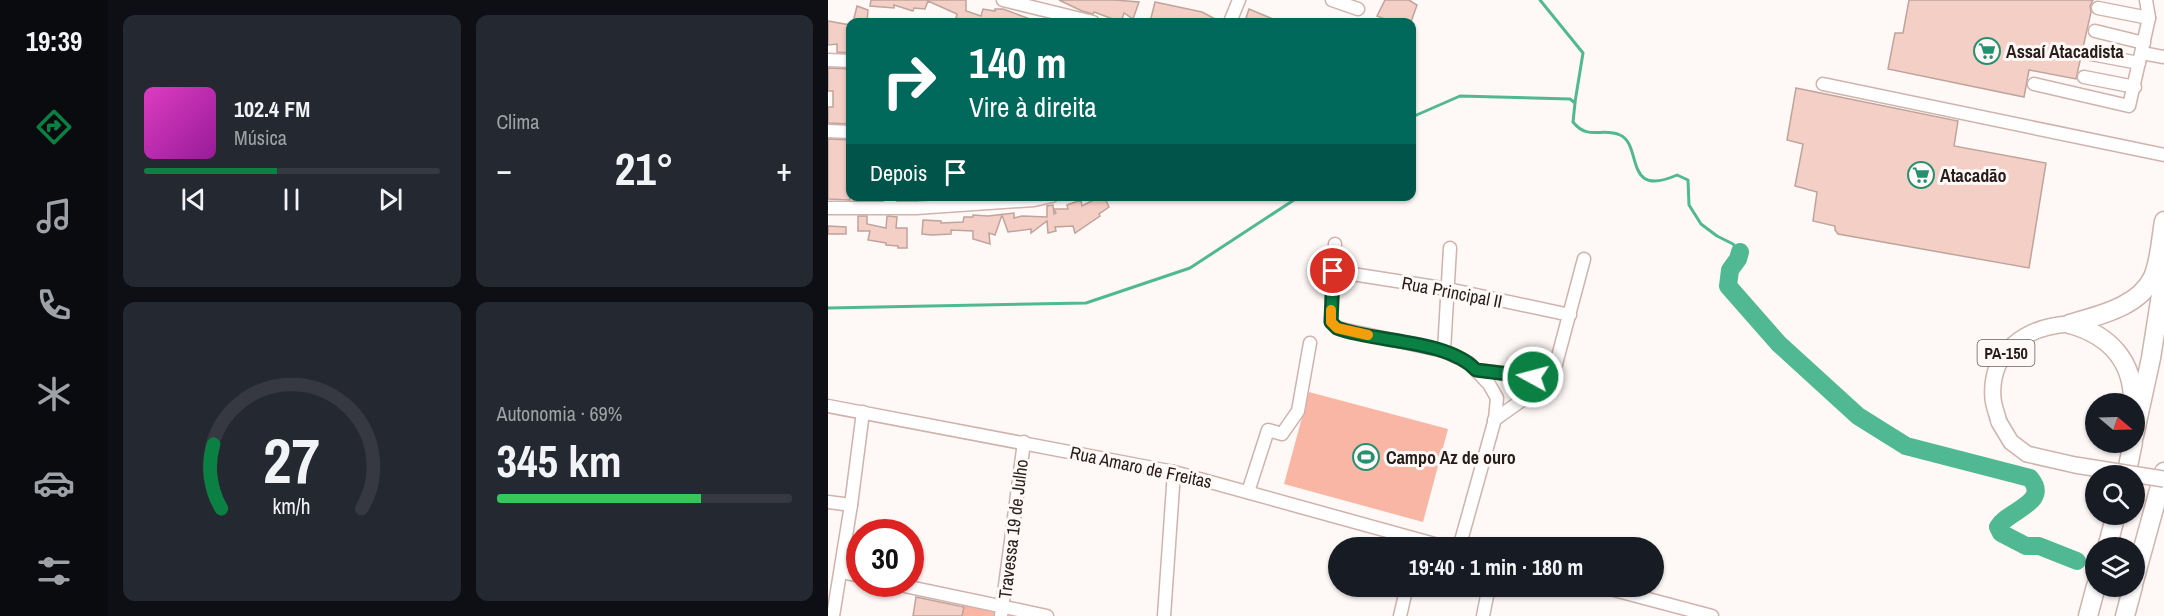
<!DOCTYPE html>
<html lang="pt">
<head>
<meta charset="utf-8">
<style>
	:root { --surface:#171b24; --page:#242831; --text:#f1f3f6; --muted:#9ea1a6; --line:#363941; --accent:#0b8043 }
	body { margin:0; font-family:"Archivo Narrow",sans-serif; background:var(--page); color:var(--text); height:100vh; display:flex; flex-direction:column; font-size:22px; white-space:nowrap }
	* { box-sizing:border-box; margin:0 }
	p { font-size:20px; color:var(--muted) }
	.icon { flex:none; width:33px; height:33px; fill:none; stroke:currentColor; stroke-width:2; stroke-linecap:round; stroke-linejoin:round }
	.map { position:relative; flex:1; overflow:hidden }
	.sheet { display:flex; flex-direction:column; gap:15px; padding:15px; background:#0d0f14; width:720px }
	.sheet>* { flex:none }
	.hud { position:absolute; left:18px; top:18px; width:570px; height:183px; border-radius:12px; box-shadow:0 2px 4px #0004; background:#00695c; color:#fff; overflow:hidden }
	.needle { width:39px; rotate:109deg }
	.buttons { position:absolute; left:1257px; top:393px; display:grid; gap:12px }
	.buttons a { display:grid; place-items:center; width:60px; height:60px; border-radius:50%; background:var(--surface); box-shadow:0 2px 4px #0004; font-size:30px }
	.speed { position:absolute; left:18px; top:519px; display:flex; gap:12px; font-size:30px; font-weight:700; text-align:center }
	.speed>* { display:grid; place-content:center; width:78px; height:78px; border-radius:50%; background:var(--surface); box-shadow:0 2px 4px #0004; line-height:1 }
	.speed .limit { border:9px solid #d22; background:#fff; color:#111 }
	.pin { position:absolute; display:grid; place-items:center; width:51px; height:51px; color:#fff; margin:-26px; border:3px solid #fff; border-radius:50%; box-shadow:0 2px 6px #0007 }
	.me { position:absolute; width:66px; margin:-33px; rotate:277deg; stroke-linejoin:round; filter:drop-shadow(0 0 4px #0008) }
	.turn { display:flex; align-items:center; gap:21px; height:126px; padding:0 24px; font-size:27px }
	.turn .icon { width:78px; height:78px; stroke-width:2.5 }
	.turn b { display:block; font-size:42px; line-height:51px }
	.then { display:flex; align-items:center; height:57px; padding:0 24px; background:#0003; gap:12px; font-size:22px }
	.big { font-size:45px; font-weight:800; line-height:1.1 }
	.sheet .card { flex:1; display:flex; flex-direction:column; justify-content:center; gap:9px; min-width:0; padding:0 21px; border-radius:12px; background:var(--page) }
	.sheet .dial { align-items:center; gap:0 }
	.dial svg { height:156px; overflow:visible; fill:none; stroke:var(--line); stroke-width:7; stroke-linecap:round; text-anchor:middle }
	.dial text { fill:var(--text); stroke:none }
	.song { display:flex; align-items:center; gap:18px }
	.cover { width:72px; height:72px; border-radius:9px; background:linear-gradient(135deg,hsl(310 70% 55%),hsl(300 70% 35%)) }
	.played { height:6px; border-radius:3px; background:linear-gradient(90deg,var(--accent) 45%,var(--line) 45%) }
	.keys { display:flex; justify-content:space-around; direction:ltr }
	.heat { display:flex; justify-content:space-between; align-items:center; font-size:33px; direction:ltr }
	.charge { height:9px; border-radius:4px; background:linear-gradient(90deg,#34c759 69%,var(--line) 0) }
	.sheet .tiles { flex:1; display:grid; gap:15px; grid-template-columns:repeat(2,1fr) }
	.trip { position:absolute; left:500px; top:537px; width:336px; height:60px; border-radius:30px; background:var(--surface); box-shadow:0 2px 4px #0004; font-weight:800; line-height:60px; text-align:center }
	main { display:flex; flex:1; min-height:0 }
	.tab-bar { display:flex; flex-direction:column; width:108px; justify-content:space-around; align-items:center; background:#090b0e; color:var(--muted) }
	.tab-bar .icon { width:42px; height:42px }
	.tab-bar .current { color:var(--accent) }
	.tab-bar b { font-size:27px; color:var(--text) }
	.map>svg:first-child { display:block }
</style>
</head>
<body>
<main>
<nav class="tab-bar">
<b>19:39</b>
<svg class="icon current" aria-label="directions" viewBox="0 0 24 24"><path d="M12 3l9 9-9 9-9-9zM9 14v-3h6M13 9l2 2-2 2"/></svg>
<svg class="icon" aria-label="music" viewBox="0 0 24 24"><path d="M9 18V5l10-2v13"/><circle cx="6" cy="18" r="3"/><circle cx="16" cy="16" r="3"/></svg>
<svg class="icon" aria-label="phone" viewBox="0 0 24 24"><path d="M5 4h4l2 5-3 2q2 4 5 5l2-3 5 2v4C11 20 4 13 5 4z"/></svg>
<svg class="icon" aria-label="climate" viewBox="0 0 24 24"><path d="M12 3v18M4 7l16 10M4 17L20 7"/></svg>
<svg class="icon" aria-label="car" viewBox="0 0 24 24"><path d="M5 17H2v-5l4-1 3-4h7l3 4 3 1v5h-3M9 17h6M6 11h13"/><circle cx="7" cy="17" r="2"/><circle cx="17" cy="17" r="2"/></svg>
<svg class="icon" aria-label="filters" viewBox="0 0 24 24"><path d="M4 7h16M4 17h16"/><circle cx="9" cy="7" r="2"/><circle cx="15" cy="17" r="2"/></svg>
</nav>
<section class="sheet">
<div class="tiles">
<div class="card">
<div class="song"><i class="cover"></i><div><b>102.4 FM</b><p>Música</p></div></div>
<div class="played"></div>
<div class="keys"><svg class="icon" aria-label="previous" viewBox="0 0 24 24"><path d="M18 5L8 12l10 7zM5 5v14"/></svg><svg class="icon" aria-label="pause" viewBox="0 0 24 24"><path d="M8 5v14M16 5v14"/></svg><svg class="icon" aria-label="next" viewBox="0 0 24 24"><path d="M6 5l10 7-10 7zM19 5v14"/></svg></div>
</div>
<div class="card"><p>Clima</p>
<div class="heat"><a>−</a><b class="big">21°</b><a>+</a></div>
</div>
<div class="card dial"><svg viewBox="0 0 100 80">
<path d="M14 69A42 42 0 1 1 86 69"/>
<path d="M14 69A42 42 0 0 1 10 36" stroke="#0b8043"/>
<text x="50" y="56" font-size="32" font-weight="700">27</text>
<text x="50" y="72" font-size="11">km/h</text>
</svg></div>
<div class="card"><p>Autonomia · 69%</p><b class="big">345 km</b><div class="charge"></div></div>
</div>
</section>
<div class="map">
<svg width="1336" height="616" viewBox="0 0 1336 616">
	<rect width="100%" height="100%" fill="#fef8f6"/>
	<g fill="#fab6a4">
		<polygon points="481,392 620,429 595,522 456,484"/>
		<polygon points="136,605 169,613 169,616 134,616"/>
	</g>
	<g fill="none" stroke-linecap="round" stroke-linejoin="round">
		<g stroke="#51b894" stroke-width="3">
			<polyline points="712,0 755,53 747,102"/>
			<path d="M584 117 632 96 742 99 747 103 745 122C760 141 774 127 792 135 815 145 795 199 849 175L860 180 861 205 873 224 889 236 905 244 912 252"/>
			<polyline points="0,308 258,303 362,268 472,196"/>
		</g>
		<path stroke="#51b894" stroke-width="18" d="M912 252 910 259 902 270 900 286 951 344 1030 416 1078 446 1202 478C1223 503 1180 510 1170 527L1173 533 1198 546H1211L1249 561"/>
	</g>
	<g fill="#f4cfc6" stroke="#bfa49c" stroke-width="1.5">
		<polygon points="43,0 138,0 138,11 153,16 155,9 167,11 167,9 175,9 210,22 188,22 182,20 180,22 148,22 128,18 129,14 100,1 97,9 86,8 85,11 66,5 66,8 42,6"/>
		<polygon points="231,0 287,0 311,2 305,19 296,13 293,22 266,12 265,14 254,11"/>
		<polygon points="557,0 581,0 589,5 583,22 565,22 549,16"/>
		<polygon points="1081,0 1265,0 1262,6 1263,12 1248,79 1201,70 1196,97 1060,69 1067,33 1075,33"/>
		<polygon points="327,2 374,12 393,22 322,22"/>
		<polygon points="29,6 40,10 39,22 25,22"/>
		<polygon points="421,9 452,22 430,22 418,18"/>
		<polygon points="0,21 22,25 22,53 9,52 9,44 0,45"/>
		<polygon points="0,68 22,69 22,124 0,123 0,107 5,107 5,91 0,91"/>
		<polygon points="968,88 1130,121 1126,146 1218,163 1201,268 1010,234 1007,230 1007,226 985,221 989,192 967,186 975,144 959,140"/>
		<polygon points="0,139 22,140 21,165 22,165 22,200 0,199"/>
		<polygon points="273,196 276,196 281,207 271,214 272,216 247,233 245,226 227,227 228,231 220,233 219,221 203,233 203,229 180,232 174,215 167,235 161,233 162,244 145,239 145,231 123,230 123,234 104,235 94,234 95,220 113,221 113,223 135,222 136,217 145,217 145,215 160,216 186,213 186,218 194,216 219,217 219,206 225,205 226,214 228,213 226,209 240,209 239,205 253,200 254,206"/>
		<polygon points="30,216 39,216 39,224 58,228 59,216 69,217 68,228 79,228 79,248 70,248 70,246 58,245 58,243 40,240 42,231 30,231"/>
		<polygon points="0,226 18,227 18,234 0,234"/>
		<polygon points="88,597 136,607 134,616 85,616"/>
	</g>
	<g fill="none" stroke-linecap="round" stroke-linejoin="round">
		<defs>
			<g id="minor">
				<polyline points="175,0 265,22"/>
				<polyline points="504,0 530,9"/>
				<polyline points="1270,8 1321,18"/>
				<polyline points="402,22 411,0"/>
				<polyline points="1267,31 1316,43"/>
				<polyline points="1314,53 1336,57"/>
				<polyline points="1263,54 1311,63"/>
				<polyline points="0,60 22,61"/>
				<polyline points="1256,77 1307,87"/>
				<polyline points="995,84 1336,155"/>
				<polyline points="1206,84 1301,106 1321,18 1318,0"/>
				<polyline points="0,131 22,132"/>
				<polyline points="0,208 88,208 206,200 224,196"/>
				<polyline points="61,208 63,196"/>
				<polyline points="507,244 503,322 509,328 616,351 641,363 661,384 669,398 667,419 631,548"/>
				<polyline points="505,271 620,289 742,315"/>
				<polyline points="616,351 622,248"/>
				<polyline points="648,370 724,379"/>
				<polyline points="724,379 756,259"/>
				<polyline points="0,406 346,472 621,548"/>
				<polyline points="666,420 724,379"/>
				<polyline points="420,492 440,430 454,434 470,411 482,343"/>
				<polyline points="0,502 23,505"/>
				<polyline points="13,572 32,576"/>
				<polyline points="67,584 219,616"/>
				<polyline points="771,586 884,616"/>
				<polyline points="5,616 23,505 35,412"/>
				<polyline points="173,616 196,442"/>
				<polyline points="336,616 346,472"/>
				<polyline points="572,616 579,586"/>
				<polyline points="655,616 661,586"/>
			</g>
			<path id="major" d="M1171 422C1169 414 1166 407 1165 399 1161 351 1199 326 1242 324"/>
			<g id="highway">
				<path d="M1242 324C1271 315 1311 307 1325 277 1332 261 1333 238 1336 221"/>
				<path d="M1242 324C1281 335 1306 361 1305 404"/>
				<polyline points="1306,436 1323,358 1336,276"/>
				<polyline points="1298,476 1305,442"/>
				<polyline points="1279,548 1288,514"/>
				<polyline points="1306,581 1336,472"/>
				<polyline points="1260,616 1268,586"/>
				<polyline points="1297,616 1305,586"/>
			</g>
		</defs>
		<use href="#minor" stroke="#cfb3ac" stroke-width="15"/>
		<use href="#major" stroke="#cfb3ac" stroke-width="18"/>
		<use href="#highway" stroke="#cfb3ac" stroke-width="21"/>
		<use href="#minor" stroke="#fff" stroke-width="12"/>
		<use href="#major" stroke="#fff" stroke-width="15"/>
		<use href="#highway" stroke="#fff" stroke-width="18"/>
		<defs>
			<polyline id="major-bridge" points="1171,422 1183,442 1199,454 1247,465 1336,479"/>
		</defs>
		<use href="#major-bridge" stroke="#cfb3ac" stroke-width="18" stroke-linecap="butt"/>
		<use href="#major-bridge" stroke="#fff" stroke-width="15"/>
	</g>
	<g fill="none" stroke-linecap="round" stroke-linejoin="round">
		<defs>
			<path id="route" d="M505 271 503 322 509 328C548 343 619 339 648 370L705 377"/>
		</defs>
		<use href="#route" stroke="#07532c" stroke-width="15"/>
		<use href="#route" stroke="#0b8043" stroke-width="10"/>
		<polyline stroke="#f59e0b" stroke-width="10" points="503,310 503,322 509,328 540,335"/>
	</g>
	<defs>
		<symbol id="supermarket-ring" viewBox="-11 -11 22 22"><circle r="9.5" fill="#fef8f6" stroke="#269171" stroke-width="1.5"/><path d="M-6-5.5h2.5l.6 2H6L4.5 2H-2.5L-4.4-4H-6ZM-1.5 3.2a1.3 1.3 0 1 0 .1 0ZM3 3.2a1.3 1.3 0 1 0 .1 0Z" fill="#269171"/></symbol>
		<symbol id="stadium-ring" viewBox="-11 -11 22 22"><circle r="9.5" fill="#fef8f6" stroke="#269171" stroke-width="1.5"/><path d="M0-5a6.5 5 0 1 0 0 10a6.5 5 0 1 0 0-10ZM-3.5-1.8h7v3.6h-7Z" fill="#269171"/></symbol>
	</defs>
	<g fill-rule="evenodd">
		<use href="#supermarket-ring" x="1144" y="36" width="30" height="30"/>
		<use href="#supermarket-ring" x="1078" y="160" width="30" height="30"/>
		<use href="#stadium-ring" x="523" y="442" width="30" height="30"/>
	</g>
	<g text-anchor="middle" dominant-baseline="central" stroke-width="6" stroke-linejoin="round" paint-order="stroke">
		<rect fill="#fef8f6" stroke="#685f5d" stroke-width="1.5" x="1149.5" y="340" width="57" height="26" rx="4.5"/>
		<g font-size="16" font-weight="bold" fill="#281d1b">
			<text x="1178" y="353">PA-150</text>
		</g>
		<g font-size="18" font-weight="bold" fill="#281d1b" stroke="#fef8f6" text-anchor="start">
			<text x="1178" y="51">Assaí Atacadista</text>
			<text x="1112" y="175">Atacadão</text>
			<text x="558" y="457">Campo Az de ouro</text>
		</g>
		<g font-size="18" fill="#281d1b" stroke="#fef8f6">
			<text transform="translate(624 292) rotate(11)">Rua Principal II</text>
			<text transform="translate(313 467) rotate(12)">Rua Amaro de Freitas</text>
			<text transform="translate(185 529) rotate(-83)">Travessa 19 de Julho</text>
		</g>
	</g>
</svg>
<div class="buttons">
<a><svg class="needle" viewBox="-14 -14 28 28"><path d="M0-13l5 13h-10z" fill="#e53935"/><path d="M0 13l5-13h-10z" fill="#9ea1a6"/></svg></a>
<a><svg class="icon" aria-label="search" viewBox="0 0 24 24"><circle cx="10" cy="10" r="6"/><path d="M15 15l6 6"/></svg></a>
<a><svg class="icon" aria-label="layers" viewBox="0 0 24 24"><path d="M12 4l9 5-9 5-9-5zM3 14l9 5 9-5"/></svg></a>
</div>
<div class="speed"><div class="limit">30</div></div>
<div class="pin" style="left:505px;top:271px;background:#d93025"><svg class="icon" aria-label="arrive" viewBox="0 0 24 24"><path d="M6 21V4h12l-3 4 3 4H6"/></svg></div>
<svg class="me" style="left:705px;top:377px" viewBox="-20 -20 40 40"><circle r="17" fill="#0b8043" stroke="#fff" stroke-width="3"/><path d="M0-11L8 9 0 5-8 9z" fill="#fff"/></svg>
<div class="trip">19:40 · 1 min · 180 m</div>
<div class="hud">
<div class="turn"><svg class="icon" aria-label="right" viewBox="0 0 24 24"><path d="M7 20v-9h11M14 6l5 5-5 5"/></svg><div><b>140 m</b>Vire à direita</div></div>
<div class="then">Depois<svg class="icon" aria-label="arrive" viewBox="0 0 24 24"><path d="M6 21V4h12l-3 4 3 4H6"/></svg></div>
</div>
</div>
</main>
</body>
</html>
